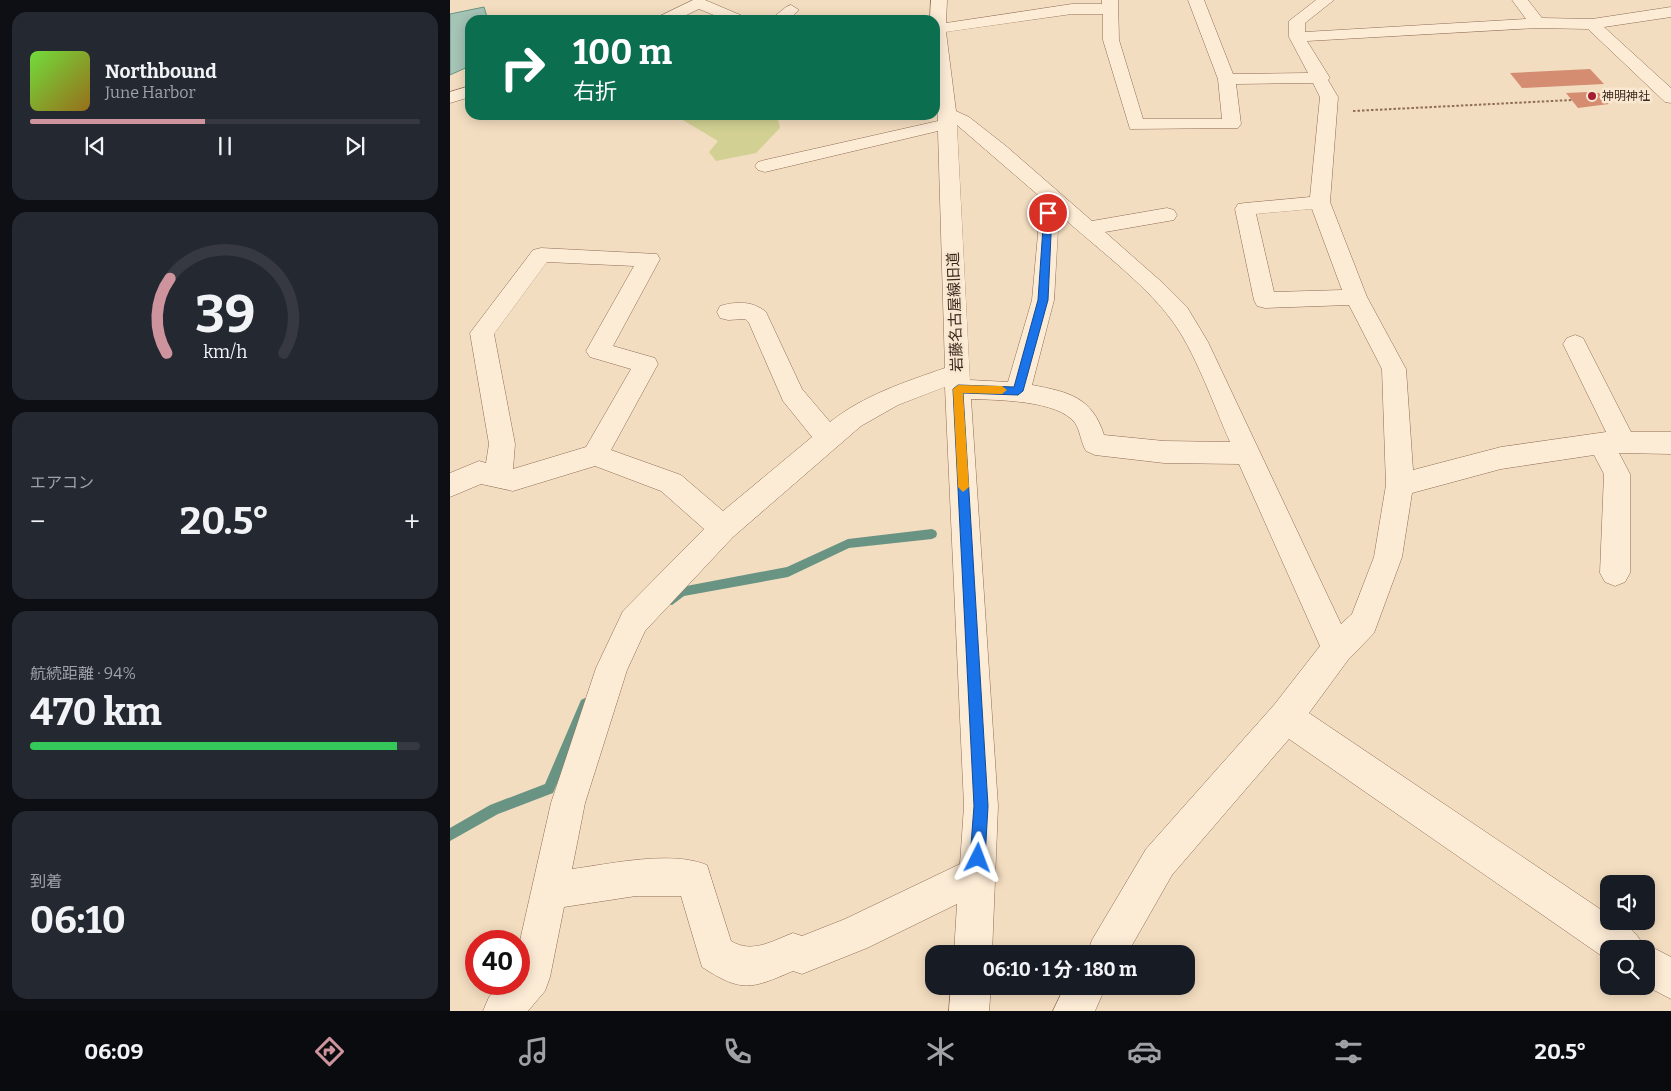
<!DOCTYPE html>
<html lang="ja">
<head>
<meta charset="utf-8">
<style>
	:root { --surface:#171b24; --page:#242831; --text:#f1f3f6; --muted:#9ea1a6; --line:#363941; --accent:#ce949e }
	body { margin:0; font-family:Bitter,"Noto Sans JP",serif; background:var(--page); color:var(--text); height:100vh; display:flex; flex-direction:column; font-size:19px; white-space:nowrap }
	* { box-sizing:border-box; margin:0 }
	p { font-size:16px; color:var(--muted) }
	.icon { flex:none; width:28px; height:28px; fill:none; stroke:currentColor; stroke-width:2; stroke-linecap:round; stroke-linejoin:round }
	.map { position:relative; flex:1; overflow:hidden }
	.drawer { display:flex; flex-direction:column; gap:12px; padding:12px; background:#0d0f14; width:450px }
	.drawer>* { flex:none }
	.guide { position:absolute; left:15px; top:15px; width:475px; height:105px; border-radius:15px; box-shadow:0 2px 12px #0003; background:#0b6e4f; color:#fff; overflow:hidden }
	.tools { position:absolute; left:1150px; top:875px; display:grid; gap:10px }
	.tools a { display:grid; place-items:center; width:55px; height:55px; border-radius:10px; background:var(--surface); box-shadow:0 2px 12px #0003; font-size:25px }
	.speed { position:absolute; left:15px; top:930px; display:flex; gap:10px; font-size:25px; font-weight:700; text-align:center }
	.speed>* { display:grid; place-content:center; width:65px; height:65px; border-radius:50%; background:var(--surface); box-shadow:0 2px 12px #0003; line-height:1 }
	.speed .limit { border:8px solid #d22; background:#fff; color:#111 }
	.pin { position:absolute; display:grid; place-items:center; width:42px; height:42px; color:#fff; margin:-21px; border:2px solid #fff; border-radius:50%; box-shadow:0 1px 5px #0007 }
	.me { position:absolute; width:55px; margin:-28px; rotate:3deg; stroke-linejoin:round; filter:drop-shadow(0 0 4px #0008) }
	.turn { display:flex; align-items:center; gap:18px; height:105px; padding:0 25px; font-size:22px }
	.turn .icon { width:65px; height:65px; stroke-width:2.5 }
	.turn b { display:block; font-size:35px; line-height:42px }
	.big { font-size:38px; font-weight:700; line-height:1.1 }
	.drawer .card { flex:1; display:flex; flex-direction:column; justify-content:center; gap:8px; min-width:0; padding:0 18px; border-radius:15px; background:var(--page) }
	.drawer .dial { align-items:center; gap:0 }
	.dial svg { height:130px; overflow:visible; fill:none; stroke:var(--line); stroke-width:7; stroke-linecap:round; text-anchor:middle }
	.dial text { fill:var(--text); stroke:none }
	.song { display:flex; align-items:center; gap:15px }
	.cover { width:60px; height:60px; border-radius:8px; background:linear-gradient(135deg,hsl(100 70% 55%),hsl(40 70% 35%)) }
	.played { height:5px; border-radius:2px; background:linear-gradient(90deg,var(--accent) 45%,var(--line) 45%) }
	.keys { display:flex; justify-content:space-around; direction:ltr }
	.heat { display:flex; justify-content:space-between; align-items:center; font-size:28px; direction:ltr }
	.charge { height:8px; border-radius:4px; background:linear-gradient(90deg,#34c759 94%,var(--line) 0) }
	.trip { position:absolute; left:475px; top:945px; width:270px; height:50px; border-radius:15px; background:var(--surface); box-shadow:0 2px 12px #0003; font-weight:700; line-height:50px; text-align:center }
	.tabs { display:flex; height:80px; justify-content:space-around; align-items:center; background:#090b0e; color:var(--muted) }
	.tabs .icon { width:35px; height:35px }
	.tabs .on { color:var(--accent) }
	.tabs b { font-size:22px; color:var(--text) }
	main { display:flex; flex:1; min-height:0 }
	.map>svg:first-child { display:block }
</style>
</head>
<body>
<main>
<section class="drawer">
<div class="card">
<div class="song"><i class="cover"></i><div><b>Northbound</b><p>June Harbor</p></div></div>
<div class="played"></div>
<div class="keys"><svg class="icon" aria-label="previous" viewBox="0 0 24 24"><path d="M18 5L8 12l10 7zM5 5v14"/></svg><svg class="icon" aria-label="pause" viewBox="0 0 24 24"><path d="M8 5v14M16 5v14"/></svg><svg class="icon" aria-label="next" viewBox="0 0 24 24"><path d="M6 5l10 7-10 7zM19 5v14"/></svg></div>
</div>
<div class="card dial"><svg viewBox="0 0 100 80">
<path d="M14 69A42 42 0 1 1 86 69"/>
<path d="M14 69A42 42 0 0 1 16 23" stroke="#ce949e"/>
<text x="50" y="56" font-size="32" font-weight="700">39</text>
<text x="50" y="72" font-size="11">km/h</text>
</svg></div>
<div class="card"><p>エアコン</p>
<div class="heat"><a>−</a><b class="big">20.5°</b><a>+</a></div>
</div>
<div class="card"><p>航続距離 · 94%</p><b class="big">470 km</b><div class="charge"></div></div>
<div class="card"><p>到着</p><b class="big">06:10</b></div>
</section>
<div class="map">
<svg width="1221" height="1011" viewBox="0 0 1221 1011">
	<rect width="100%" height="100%" fill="#f3ddc0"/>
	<polygon fill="#d2d193" points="229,115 327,115 330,128 306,153 266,161 259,152 268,141 231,119"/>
	<polygon fill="#a4c4b6" stroke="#699483" points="34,7 38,20 20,20 20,66 0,75 0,14"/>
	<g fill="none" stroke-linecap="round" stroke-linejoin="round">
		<g fill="#699483" fill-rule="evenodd">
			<polygon points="482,529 486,531 487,534 486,537 482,539 399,548 338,577 234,596 222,605 218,604 217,600 218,596 231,587 337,567 398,539"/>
			<polygon points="135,698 139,700 141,704 103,793 48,814 0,841 0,828 40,805 95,784 131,700"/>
		</g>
	</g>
	<g fill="#d58d72">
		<polygon points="1140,69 1154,84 1072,88 1060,73"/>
		<polygon points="1138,92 1149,93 1159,104 1128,108 1116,93"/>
	</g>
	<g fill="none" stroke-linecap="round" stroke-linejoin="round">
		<defs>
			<g id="minor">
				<polygon points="243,0 255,0 295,17 297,20 276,20 249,9 226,20 206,20 208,17"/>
				<path d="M481 0H497L496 23 622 4H652V0H668L669 40 693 119H772L768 79 738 0H754L783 74 858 73 839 37V21L866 0H884L855 23V32L1076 19 1062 0H1078L1092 18 1142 19 1221 7V17L1154 27 1221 88V103L1215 102 1138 29 1087 28 857 41 880 78 878 80 888 97 880 202 917 297 956 369 963 470 1051 447 1156 432 1113 344 1117 338 1125 335 1133 338 1181 432H1221V454L1169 453 1180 474V573L1175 582 1165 586 1155 582 1150 573 1154 474 1144 455 1051 469 962 493 952 557 924 633 898 660 859 713 1159 915V921C1173 921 1187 932 1193 945L1196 944 1221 957V999L1196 986V949H1159V961L839 739 722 875 677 954H637L642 940 696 849 824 705 870 646 789 464 714 463 645 455 636 451C631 443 630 430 625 423 608 400 547 400 521 399L548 806 542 954H504L507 904 417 948 352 974 343 971C301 989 292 993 252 967L231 896H186L114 907 100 977 95 991 78 1011H33L39 997 50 984H69V945L101 803 146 668 173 611 254 529 211 491 145 466 63 491 31 484 0 497V473L29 461 36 463 39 444 20 333 83 250 91 248 207 254 210 259 163 346 205 358 208 364 161 450 231 475 273 511 362 437 333 401 299 323 295 319 278 320 270 318 267 312 270 306C287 301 303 301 316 312L352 389 380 422C414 395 455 382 495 368L488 131 315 172 308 170 305 166 308 162 315 160 488 121 485 82V20H480ZM622 14H653V40L680 129 788 128 791 124 786 84 863 83 870 97 860 197 795 203 788 204 785 209 804 300 807 306 815 308 899 305 932 369 936 485 924 557 902 614 891 624 758 342 737 307 714 284 655 232 724 220 727 215 724 210 717 208 642 221 556 146 519 117 506 111 496 32ZM507 125 588 195 589 223 582 300 558 382 520 380ZM862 209 892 290 824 292 806 214ZM609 214C643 245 693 282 720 318 745 350 763 404 780 442L714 441 654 435C642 397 619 392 582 385L604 300ZM97 262 184 266 136 351 140 357 181 369 136 447 63 469 65 444 44 334ZM495 387 514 806 510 864 395 919 352 936 343 933C322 941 302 954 281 941L257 865C221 850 160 864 122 869L135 803 177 670 195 631 283 537 411 426 448 405Z"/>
				<polygon points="341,5 349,10 338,20 320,20 336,7"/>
				<polygon points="20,86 20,97 0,103 0,92"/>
				<polygon points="501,986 541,986 539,1011 499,1011"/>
				<polygon points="615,986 656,986 645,1011 603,1011"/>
			</g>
		</defs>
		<use href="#minor" stroke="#8e6c56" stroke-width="1"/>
		<polyline stroke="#8e6c56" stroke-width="2" stroke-dasharray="2.5 2" stroke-linecap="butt" points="903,111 1122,100"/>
		<use href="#minor" fill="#fcebd5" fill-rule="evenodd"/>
	</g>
	<polygon fill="#1a73e8" stroke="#114b97" points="598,210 602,213 598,300 573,391 568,395 513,393 538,806 535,858 533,863 528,865 522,863 520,858 524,806 503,389 508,385 564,387 588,300 594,213"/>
	<polygon fill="#f59e0b" points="508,385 552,386 557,390 552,394 513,393 519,487 513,492 508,487 503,389"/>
	<circle fill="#a41f33" stroke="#f9e8d1" stroke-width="2" cx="1142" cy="96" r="5"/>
	<g text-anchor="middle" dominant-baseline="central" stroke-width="5" stroke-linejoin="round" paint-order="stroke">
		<g font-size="12" fill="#3c271c" stroke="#f9e8d1" text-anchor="start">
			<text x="1152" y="96">神明神社</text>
		</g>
		<g font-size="15" fill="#3c271c" stroke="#f9e8d1">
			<text transform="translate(505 312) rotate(-92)">岩藤名古屋線旧道</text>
		</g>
	</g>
</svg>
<div class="tools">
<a><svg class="icon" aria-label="sound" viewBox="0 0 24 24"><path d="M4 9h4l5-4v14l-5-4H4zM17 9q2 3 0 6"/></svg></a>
<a><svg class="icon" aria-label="search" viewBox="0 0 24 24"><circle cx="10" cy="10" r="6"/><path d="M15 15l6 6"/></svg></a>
</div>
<div class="speed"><div class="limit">40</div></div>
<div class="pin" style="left:598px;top:213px;background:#d93025"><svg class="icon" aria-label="arrive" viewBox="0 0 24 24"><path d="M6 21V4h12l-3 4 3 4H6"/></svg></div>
<svg class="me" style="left:528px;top:858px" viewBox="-20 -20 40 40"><path d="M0-17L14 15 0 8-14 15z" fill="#1a73e8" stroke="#fff" stroke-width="4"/></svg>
<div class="trip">06:10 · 1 分 · 180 m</div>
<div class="guide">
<div class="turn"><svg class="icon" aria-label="right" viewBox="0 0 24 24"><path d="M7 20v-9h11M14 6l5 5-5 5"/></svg><div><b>100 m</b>右折</div></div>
</div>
</div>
</main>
<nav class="tabs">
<b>06:09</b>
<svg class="icon on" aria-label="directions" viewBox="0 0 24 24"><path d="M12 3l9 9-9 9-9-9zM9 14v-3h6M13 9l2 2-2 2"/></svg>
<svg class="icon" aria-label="music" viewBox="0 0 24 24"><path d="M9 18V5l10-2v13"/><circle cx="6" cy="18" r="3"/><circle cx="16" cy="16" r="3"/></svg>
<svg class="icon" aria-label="phone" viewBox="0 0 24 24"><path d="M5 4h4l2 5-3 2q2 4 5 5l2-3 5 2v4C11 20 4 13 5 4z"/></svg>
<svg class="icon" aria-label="climate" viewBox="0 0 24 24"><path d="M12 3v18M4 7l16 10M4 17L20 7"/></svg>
<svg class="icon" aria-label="car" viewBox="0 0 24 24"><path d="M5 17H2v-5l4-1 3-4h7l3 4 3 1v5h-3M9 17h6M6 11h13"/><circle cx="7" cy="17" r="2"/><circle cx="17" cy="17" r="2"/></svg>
<svg class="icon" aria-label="filters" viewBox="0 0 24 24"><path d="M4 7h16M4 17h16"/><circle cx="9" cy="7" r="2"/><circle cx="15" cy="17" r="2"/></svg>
<b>20.5°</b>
</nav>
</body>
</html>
